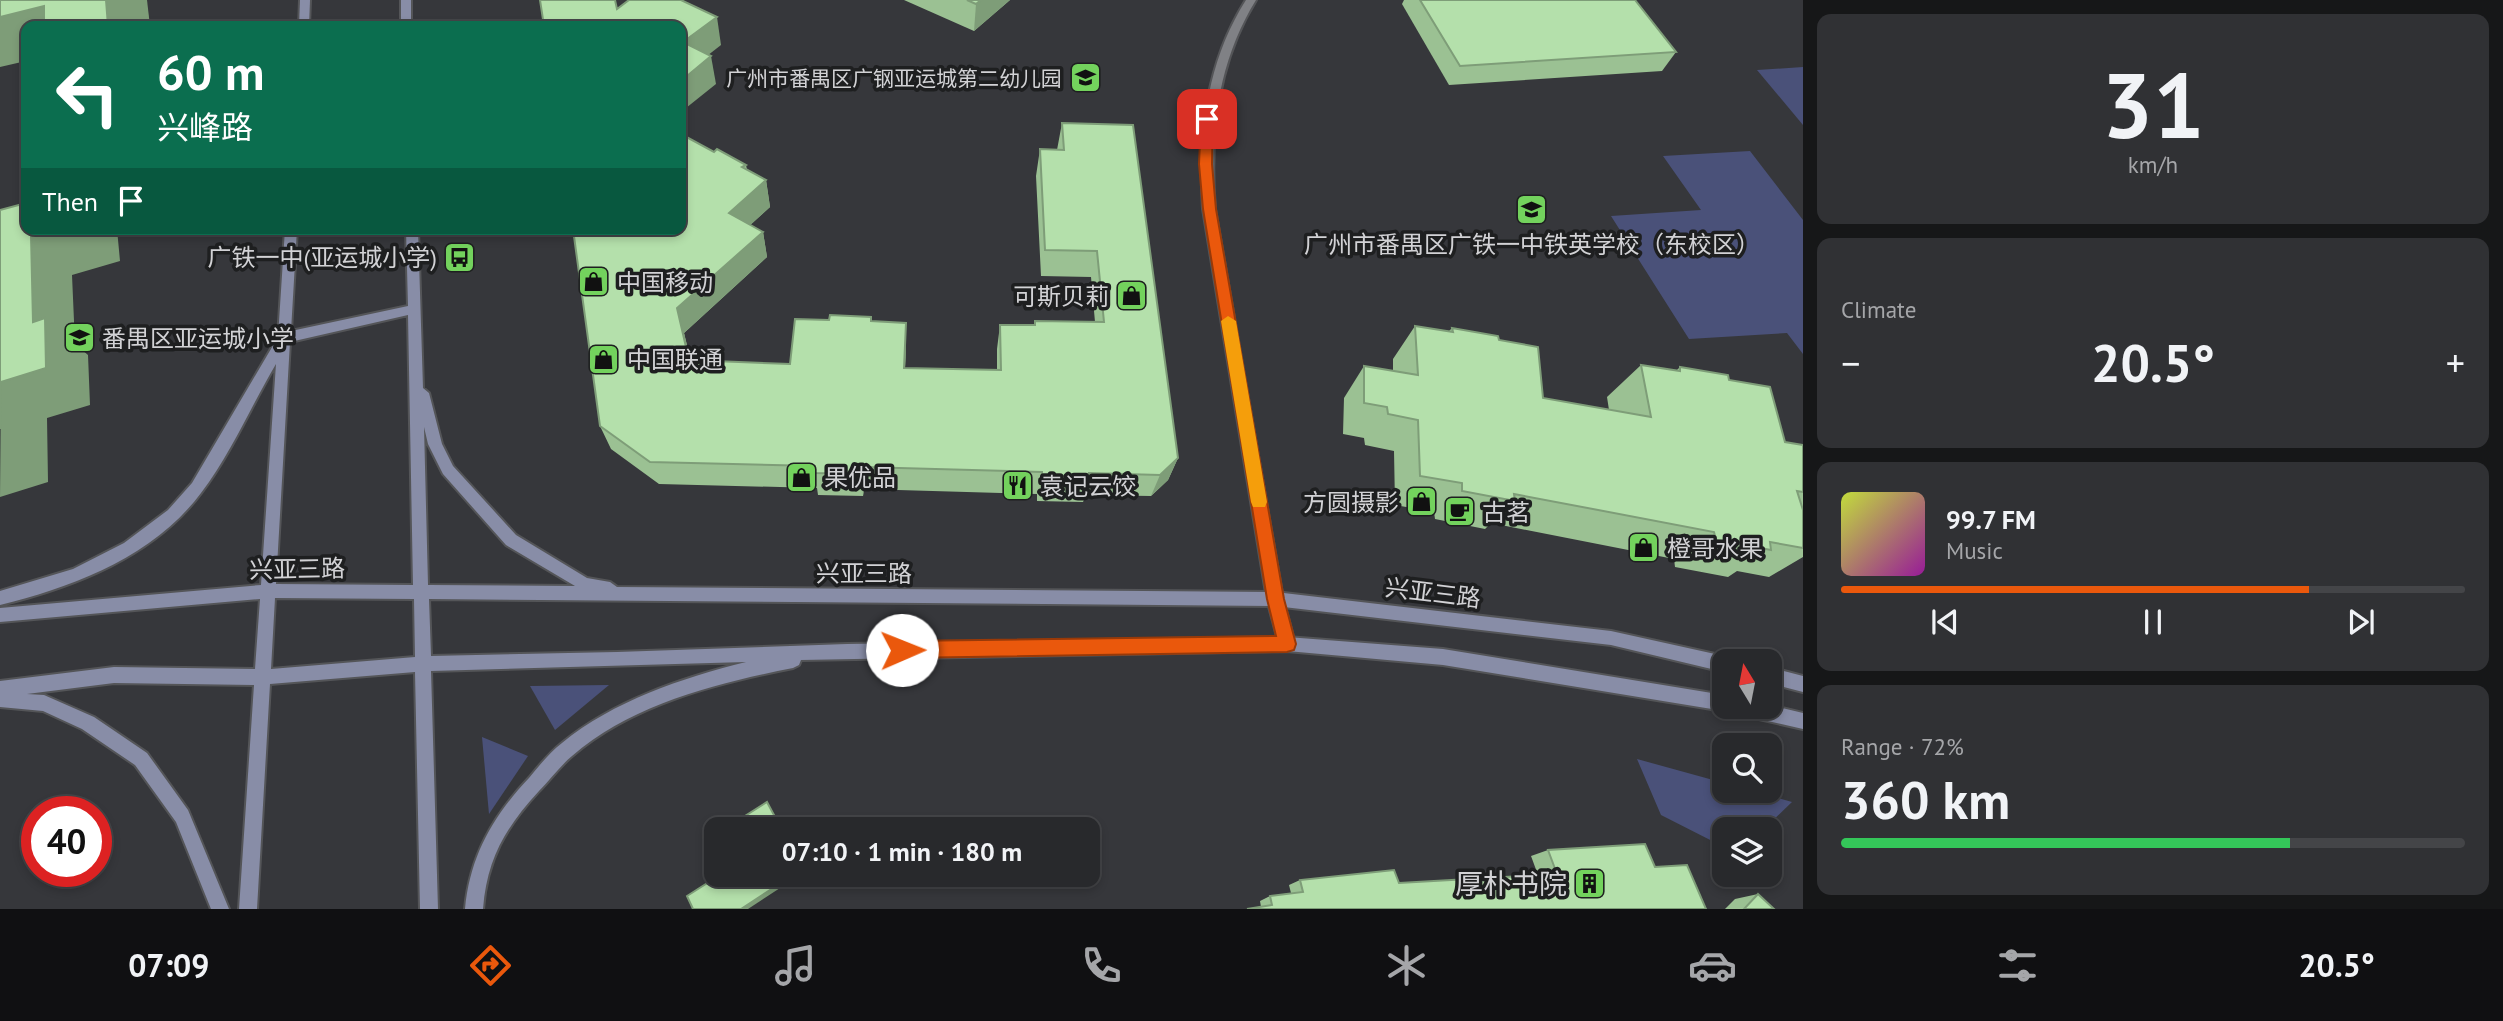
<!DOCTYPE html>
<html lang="en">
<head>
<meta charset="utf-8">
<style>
	:root { --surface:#28292c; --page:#303134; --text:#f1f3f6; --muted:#a5a6a9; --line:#444548; --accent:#ea580c }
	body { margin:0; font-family:"PT Sans","Noto Sans SC",sans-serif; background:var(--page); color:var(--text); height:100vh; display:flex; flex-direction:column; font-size:26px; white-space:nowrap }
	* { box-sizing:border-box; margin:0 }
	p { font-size:23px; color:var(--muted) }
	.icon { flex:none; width:38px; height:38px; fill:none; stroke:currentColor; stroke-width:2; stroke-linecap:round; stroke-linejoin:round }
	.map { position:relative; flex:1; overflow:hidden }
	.drawer { display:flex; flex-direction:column; gap:14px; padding:14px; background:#161718; width:700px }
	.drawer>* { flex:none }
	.banner { position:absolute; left:21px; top:21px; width:665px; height:214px; border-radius:14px; box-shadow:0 4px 10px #0003,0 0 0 2px var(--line); background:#0b6e4f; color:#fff; overflow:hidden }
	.needle { width:46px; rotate:350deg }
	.buttons { position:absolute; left:1712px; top:649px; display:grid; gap:14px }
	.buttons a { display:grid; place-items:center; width:70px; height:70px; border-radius:14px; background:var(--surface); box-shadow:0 4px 10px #0003,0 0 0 2px var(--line); font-size:35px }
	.speed { position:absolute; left:21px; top:796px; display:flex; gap:14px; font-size:35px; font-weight:700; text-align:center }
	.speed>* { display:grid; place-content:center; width:91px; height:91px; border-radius:50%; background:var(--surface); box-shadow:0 4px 10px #0003,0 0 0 2px var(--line); line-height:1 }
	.speed .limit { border:10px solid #d22; background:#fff; color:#111 }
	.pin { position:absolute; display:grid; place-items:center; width:60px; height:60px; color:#fff; margin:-30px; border-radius:14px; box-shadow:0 4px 10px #0006 }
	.me { position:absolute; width:77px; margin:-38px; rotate:89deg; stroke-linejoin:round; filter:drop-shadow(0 0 5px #0008) }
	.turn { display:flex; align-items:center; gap:24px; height:147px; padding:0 21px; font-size:32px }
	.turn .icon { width:91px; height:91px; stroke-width:2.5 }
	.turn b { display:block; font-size:49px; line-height:60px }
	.then { display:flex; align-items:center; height:66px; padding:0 21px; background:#0003; gap:14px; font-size:26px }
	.big { font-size:52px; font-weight:700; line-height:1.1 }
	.drawer .widget { flex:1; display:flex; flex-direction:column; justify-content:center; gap:10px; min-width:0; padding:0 24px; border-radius:14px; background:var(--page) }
	.drawer .dial { align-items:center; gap:0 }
	.dial b { font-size:91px; line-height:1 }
	.song { display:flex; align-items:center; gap:21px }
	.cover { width:84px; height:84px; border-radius:10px; background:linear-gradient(135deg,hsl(70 70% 55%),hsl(300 70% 35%)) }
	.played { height:7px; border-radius:4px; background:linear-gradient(90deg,var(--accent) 75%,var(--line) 75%) }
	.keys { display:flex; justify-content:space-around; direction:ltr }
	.heat { display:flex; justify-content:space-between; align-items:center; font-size:38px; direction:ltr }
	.charge { height:10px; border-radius:5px; background:linear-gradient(90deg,#34c759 72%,var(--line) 0) }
	.trip { position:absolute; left:704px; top:817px; width:396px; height:70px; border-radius:14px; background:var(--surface); box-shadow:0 4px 10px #0003,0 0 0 2px var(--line); font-weight:700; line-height:70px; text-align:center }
	.tabs { display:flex; height:112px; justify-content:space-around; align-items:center; background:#101012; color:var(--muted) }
	.tabs .icon { width:49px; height:49px }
	.tabs .current { color:var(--accent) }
	.tabs b { font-size:32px; color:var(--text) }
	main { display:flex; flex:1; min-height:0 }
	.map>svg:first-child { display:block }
</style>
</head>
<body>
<main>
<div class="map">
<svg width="1803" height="909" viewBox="0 0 1803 909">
	<rect width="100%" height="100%" fill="#36373b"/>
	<g fill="#4a5179">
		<polygon points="1803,67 1803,125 1757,70"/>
		<polygon points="1750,151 1803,220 1803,354 1787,333 1689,339 1611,216 1701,210 1663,156"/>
		<polygon points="609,685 555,730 530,686"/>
		<polygon points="482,737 528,756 489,814"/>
		<polygon points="1637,759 1724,783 1724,791 1753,791 1792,802 1767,826 1769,830 1724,830 1724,847 1661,815"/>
	</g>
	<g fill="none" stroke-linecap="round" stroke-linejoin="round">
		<defs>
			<path id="street" d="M1246 0H1256C1217 63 1209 136 1215 209L1283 599 1295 644 1293 649 1287 651 1281 649 1279 644 1267 599 1203 209C1198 136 1206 63 1246 0Z"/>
			<g id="secondary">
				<polygon points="300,0 310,0 309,26 299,26"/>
				<rect x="401" y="0" width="10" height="26"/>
				<path d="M285 229H297L291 331 408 306 406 229H418L423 388 429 393 442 444 453 466 516 535 587 578 610 582 617 587 1275 592 1611 631 1724 656 1731 662H1724V672L1611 645 1275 606 429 599 431 656 617 652 847 644 1287 637 1443 649 1724 695V707H1730L1724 711 1443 665 1287 651 801 660 799 665 793 668C717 683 632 704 572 756 560 766 550 780 539 791 505 828 487 859 483 909H465C470 856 493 816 529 778 539 766 549 753 562 743 613 701 682 678 746 662L431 671 438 909H420L415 672 270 684 257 909H239L254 685 114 683 27 694 44 695 94 717 147 753 188 810 229 909H211L176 822 135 765 82 729 43 711 0 707V681L114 667 255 669 260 599 0 622V608L261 585 276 364C251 406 231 454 201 493 154 556 74 587 0 605V591L73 569 124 543 168 510 192 483 278 337ZM408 315 413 585 276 584 290 342ZM424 427 428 444 443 474 506 545 575 586 428 585ZM275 598 414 599 415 657 271 669Z"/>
				<polygon points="1769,667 1803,676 1803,692 1769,683"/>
				<polygon points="1769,705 1803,713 1803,729 1741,715 1735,713 1733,707"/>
			</g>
		</defs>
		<use href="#street" stroke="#545558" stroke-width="4"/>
		<use href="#secondary" stroke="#545558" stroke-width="4"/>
		<use href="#street" fill="#808185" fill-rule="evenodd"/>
		<use href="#secondary" fill="#888da7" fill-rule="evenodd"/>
	</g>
	<g fill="#9bc193">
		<polygon points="904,0 1010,0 974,31"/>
		<polygon points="1404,0 1635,0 1676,52 1662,71 1449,85 1402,4"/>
		<polygon points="1062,123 1178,458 1168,480 1151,496 1086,495 1083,502 1037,501 1037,494 864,489 863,496 818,495 817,488 659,484 611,449 600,426 714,152 746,165 747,170 766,180 770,207 750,225 763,232 767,257 684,333 691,361 790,364 872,321 906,347 905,368 997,370 997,349 1000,325 1034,325 1035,321 1095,322 1091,277 1041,276 1036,176 1040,149 1057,150"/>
		<polygon points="1415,326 1449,331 1452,328 1499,340 1543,398 1609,410 1607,397 1641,365 1676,371 1680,367 1729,380 1785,442 1803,445 1803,557 1769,577 1737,571 1728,577 1675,567 1674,559 1491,523 1485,529 1435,519 1434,512 1395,505 1394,451 1365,445 1364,438 1343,434 1344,398 1364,366 1393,371 1393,359"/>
		<polygon points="1548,850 1655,867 1261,907 1260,901 1270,896 1291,893 1289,885 1300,880 1399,883 1538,875 1531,856"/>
		<polygon points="1758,894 1774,909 1725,909 1735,899"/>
	</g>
	<g fill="#7e9d78">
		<polygon points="106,0 147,0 150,26 108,26"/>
		<polygon points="981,0 1010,0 974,31 976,4"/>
		<polygon points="44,6 60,26 26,26 26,61 0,67 0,17"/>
		<polygon points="717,17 721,45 689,70 683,42"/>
		<polygon points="711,56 716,84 681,112 681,81"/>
		<polygon points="766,180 770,207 735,239 729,213"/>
		<polygon points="53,229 117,229 120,261 72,275 75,344 88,355 90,405 47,418 48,482 0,497 1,382 33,322 31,235"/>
		<polygon points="763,232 767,257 684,333 696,384 689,360 677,308"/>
		<polygon points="906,323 906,347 904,391 904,368"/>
		<polygon points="1178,458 1168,480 1151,496 1160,475"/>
		<polygon points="863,467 864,489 863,496 862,474"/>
		<polygon points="793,875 800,875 748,909 741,909"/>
	</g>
	<g fill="#b4e0ab" stroke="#7e9d78" stroke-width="2">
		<polygon points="0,0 106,0 108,26 44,26 44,6 0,17"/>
		<polygon points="540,0 615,0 617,9 629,0 681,0 717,17 683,42 711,56 681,81 681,26 544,26"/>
		<polygon points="967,0 981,0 976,4"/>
		<polygon points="1420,0 1635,0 1676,52 1460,66"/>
		<polygon points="1062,123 1133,125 1178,458 1160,475 1089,473 1090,481 1042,480 1042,472 863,467 862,474 815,473 815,466 650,462 600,426 573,229 681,229 681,134 714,152 717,149 746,165 742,167 766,180 729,213 763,232 677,308 689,360 790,364 795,319 829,320 830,315 871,317 871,321 906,323 904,368 1001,370 1000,325 1035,325 1035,321 1104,322 1097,251 1045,250 1040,149 1064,150"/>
		<polygon points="26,203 26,229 53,229 31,235 33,322 45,318 46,368 1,382 0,429 0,210"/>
		<polygon points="1415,326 1453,332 1452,328 1498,336 1499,340 1538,347 1543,398 1651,417 1641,365 1680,371 1680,367 1728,375 1729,380 1770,387 1785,442 1803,445 1803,492 1797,491 1803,510 1803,548 1770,542 1771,550 1716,540 1714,532 1514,494 1515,501 1462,491 1462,483 1420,476 1418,420 1388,414 1387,407 1364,403 1364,366 1418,375"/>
		<polygon points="767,802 782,830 723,830"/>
		<polygon points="1645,844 1655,867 1687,865 1706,909 1247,909 1272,905 1270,896 1303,892 1300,880 1394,870 1399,883 1557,874 1548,850"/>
		<polygon points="720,875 793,875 741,909 693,909 687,896"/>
		<polygon points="1758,894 1774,909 1744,909"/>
	</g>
	<polygon fill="#ea580c" stroke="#983908" stroke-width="2" points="1207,115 1213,119 1212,164 1216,209 1284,599 1296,644 1294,650 1287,652 902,658 896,656 893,650 896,644 902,641 1276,636 1267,599 1203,209 1199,164 1201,119"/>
	<polygon fill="#f59e0b" points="1228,316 1236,321 1267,502 1265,507 1253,507 1251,502 1221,321"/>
	<defs>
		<symbol id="school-square" viewBox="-11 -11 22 22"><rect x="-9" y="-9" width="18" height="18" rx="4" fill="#73d25d" stroke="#1e1f20"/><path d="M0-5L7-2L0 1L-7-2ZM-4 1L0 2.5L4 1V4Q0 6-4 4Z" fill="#111"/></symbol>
		<symbol id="bus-square" viewBox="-11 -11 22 22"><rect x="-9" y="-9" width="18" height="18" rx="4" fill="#73d25d" stroke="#1e1f20"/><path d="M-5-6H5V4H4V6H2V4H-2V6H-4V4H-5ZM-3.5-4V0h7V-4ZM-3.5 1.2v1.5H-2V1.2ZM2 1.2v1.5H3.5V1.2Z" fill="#111"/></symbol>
		<symbol id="shop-square" viewBox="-11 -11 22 22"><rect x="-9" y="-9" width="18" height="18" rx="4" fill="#73d25d" stroke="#1e1f20"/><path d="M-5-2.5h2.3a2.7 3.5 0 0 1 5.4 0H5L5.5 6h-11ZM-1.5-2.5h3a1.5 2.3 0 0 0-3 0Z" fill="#111"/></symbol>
		<symbol id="restaurant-square" viewBox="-11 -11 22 22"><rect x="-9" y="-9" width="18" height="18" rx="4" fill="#73d25d" stroke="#1e1f20"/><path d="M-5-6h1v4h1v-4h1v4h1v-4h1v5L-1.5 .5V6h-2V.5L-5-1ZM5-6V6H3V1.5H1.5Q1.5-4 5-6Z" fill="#111"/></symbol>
		<symbol id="cafe-square" viewBox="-11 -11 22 22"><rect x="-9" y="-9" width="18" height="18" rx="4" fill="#73d25d" stroke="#1e1f20"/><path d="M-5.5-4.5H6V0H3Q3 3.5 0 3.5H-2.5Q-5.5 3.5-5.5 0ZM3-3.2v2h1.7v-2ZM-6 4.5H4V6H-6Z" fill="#111"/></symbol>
		<symbol id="building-square" viewBox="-11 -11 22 22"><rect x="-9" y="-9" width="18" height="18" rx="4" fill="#73d25d" stroke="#1e1f20"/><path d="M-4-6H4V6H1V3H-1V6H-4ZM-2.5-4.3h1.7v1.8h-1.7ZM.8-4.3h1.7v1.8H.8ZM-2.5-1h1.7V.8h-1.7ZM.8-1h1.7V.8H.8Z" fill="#111"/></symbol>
	</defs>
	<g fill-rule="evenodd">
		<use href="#school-square" x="1068" y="60" width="35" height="35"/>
		<use href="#school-square" x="1514" y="192" width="35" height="35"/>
		<use href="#bus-square" x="442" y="240" width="35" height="35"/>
		<use href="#shop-square" x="576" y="264" width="35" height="35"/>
		<use href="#shop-square" x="1114" y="278" width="35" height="35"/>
		<use href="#school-square" x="62" y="320" width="35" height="35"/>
		<use href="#shop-square" x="586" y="342" width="35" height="35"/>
		<use href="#shop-square" x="784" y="460" width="35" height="35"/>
		<use href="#restaurant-square" x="1000" y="468" width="35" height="35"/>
		<use href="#shop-square" x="1404" y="484" width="35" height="35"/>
		<use href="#cafe-square" x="1442" y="494" width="35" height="35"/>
		<use href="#shop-square" x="1626" y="530" width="35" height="35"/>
		<use href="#building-square" x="1572" y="866" width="35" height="35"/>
	</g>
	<g text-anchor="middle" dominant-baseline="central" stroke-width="7" stroke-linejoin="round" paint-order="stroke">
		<g font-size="21" fill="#d2d2d5" stroke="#1e1f20" text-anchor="end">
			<text x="1062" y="78">广州市番禺区广钢亚运城第二幼儿园</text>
		</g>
		<g font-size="24" fill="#d2d2d5" stroke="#1e1f20" text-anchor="start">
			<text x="1532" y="244" text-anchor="middle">广州市番禺区广铁一中铁英学校（东校区）</text>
			<text x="437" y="257" text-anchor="end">广铁一中(亚运城小学)</text>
			<text x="617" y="282">中国移动</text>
			<text x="1109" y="296" text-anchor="end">可斯贝莉</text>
			<text x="102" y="338">番禺区亚运城小学</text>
			<text x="627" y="359">中国联通</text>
			<text x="824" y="477">果优品</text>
			<text x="1040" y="486">袁记云饺</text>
			<text x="1399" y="502" text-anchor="end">方圆摄影</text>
			<text x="1482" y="512">古茗</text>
			<text x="1667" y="548">橙哥水果</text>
		</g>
		<g font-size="24" fill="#d2d2d5" stroke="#1e1f20">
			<text transform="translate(297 569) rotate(-1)">兴亚三路</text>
			<text x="864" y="573">兴亚三路</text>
			<text transform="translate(1433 593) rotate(7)">兴亚三路</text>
		</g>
		<g font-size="28" fill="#d2d2d5" stroke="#1e1f20" text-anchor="end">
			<text x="1567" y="883">厚朴书院</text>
		</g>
	</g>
</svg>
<div class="buttons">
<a><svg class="needle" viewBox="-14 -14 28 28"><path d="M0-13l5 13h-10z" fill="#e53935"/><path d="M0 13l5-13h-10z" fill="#a5a6a9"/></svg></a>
<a><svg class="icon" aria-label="search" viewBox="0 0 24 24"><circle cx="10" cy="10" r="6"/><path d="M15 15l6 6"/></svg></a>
<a><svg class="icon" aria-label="layers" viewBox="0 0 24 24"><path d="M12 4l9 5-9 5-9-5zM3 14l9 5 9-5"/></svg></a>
</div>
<div class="speed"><div class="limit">40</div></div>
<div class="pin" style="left:1207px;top:119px;background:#d93025"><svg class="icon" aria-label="arrive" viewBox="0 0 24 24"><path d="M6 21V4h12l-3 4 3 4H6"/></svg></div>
<svg class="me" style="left:902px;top:650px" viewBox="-20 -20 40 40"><circle r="19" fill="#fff"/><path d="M0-13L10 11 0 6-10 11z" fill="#ea580c"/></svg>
<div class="trip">07:10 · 1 min · 180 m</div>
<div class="banner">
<div class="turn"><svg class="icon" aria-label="left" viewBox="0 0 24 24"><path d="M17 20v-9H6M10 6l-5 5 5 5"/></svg><div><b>60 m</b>兴峰路</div></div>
<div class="then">Then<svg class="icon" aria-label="arrive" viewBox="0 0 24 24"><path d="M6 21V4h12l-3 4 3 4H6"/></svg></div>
</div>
</div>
<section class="drawer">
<div class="widget dial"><b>31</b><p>km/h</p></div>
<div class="widget"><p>Climate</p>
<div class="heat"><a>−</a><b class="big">20.5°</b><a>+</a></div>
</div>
<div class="widget">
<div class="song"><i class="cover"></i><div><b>99.7 FM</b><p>Music</p></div></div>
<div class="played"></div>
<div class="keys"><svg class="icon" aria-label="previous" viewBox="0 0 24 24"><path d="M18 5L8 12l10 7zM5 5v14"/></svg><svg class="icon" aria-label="pause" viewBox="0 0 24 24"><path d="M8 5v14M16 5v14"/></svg><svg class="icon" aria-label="next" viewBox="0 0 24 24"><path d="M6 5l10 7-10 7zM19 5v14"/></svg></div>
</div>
<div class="widget"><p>Range · 72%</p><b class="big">360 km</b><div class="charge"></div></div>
</section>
</main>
<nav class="tabs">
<b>07:09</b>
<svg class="icon current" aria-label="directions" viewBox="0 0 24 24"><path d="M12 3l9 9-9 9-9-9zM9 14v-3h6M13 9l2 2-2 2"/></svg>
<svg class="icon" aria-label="music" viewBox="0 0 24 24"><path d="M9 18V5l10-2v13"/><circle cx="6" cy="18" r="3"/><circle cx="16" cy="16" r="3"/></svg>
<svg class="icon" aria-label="phone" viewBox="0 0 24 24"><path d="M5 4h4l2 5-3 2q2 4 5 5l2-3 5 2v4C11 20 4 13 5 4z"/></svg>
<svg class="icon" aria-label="climate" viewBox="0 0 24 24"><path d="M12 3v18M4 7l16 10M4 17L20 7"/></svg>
<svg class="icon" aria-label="car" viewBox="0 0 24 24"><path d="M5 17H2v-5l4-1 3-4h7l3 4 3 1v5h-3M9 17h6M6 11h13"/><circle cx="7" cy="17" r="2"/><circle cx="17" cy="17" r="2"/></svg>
<svg class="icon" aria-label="filters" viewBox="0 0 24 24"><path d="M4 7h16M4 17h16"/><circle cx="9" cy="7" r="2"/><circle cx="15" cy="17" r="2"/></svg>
<b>20.5°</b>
</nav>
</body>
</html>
